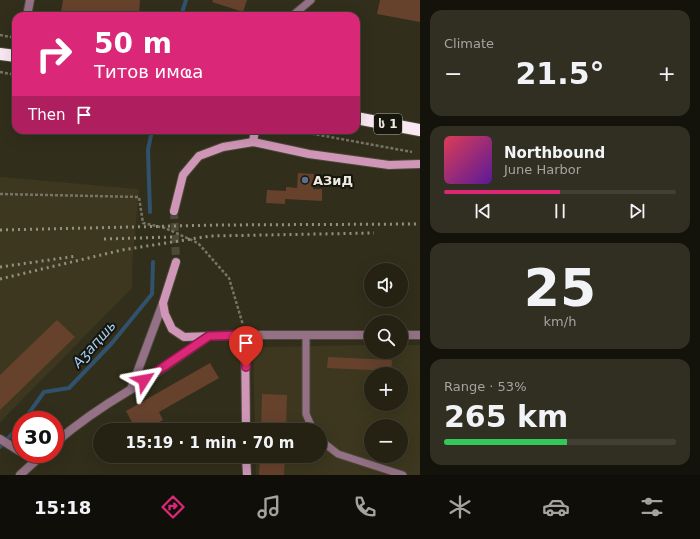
<!DOCTYPE html>
<html lang="en">
<head>
<meta charset="utf-8">
<style>
	:root { --surface:#252214; --page:#312f22; --text:#f1f3f6; --muted:#a3a4a0; --line:#423f34; --accent:#db2777 }
	body { margin:0; font-family:"DejaVu Sans",sans-serif; background:var(--page); color:var(--text); height:100vh; display:flex; flex-direction:column; font-size:15px; white-space:nowrap }
	* { box-sizing:border-box; margin:0 }
	p { font-size:13px; color:var(--muted) }
	.icon { flex:none; width:22px; height:22px; fill:none; stroke:currentColor; stroke-width:2; stroke-linecap:round; stroke-linejoin:round }
	.map { position:relative; flex:1; overflow:hidden }
	.sheet { display:flex; flex-direction:column; gap:10px; padding:10px; background:#14130b; width:280px }
	.sheet>* { flex:none }
	.hud { position:absolute; left:12px; top:12px; width:348px; height:122px; border-radius:12px; box-shadow:0 4px 16px #0002,0 0 0 1px var(--line); background:#db2777; color:#fff; overflow:hidden }
	.fabs { position:absolute; left:364px; top:263px; display:grid; gap:8px }
	.fabs a { display:grid; place-items:center; width:44px; height:44px; border-radius:50%; background:var(--surface); box-shadow:0 4px 16px #0002,0 0 0 1px var(--line); font-size:20px }
	.speed { position:absolute; left:12px; top:411px; display:flex; gap:8px; font-size:20px; font-weight:700; text-align:center }
	.speed>* { display:grid; place-content:center; width:52px; height:52px; border-radius:50%; background:var(--surface); box-shadow:0 4px 16px #0002,0 0 0 1px var(--line); line-height:1 }
	.speed .limit { border:6px solid #d22; background:#fff; color:#111 }
	.pin { position:absolute; display:grid; place-items:center; width:34px; height:34px; color:#fff; margin:-41px -17px; border-radius:50% 50% 50% 0; rotate:-45deg; box-shadow:0 0 4px #0007 }
	.pin .icon { rotate:45deg }
	.me { position:absolute; width:44px; margin:-22px; rotate:56deg; stroke-linejoin:round; filter:drop-shadow(0 0 3px #0008) }
	.turn { display:flex; align-items:center; gap:14px; height:84px; padding:0 16px; font-size:18px }
	.turn .icon { width:52px; height:52px; stroke-width:2.5 }
	.turn b { display:block; font-size:28px; line-height:34px }
	.then { display:flex; align-items:center; height:38px; padding:0 16px; background:#0003; gap:8px; font-size:15px }
	.big { font-size:30px; font-weight:700; line-height:1.1 }
	.sheet .tile { flex:1; display:flex; flex-direction:column; justify-content:center; gap:6px; min-width:0; padding:0 14px; border-radius:12px; background:var(--page) }
	.sheet .dial { align-items:center; gap:0 }
	.dial b { font-size:52px; line-height:1 }
	.song { display:flex; align-items:center; gap:12px }
	.cover { width:48px; height:48px; border-radius:6px; background:linear-gradient(135deg,hsl(350 70% 55%),hsl(270 70% 35%)) }
	.played { height:4px; border-radius:2px; background:linear-gradient(90deg,var(--accent) 50%,var(--line) 50%) }
	.keys { display:flex; justify-content:space-around; direction:ltr }
	.heat { display:flex; justify-content:space-between; align-items:center; font-size:22px; direction:ltr }
	.charge { height:6px; border-radius:3px; background:linear-gradient(90deg,#34c759 53%,var(--line) 0) }
	.trip { position:absolute; left:93px; top:423px; width:234px; height:40px; border-radius:20px; background:var(--surface); box-shadow:0 4px 16px #0002,0 0 0 1px var(--line); font-weight:700; line-height:40px; text-align:center }
	.menu { display:flex; height:64px; justify-content:space-around; align-items:center; background:#0f0e08; color:var(--muted) }
	.menu .icon { width:28px; height:28px }
	.menu .selected { color:var(--accent) }
	.menu b { font-size:18px; color:var(--text) }
	main { display:flex; flex:1; min-height:0 }
	.map>svg:first-child { display:block }
</style>
</head>
<body>
<main>
<div class="map">
<svg width="420" height="475" viewBox="0 0 420 475">
	<rect width="100%" height="100%" fill="#312e1b"/>
	<g fill="#3c371e" fill-rule="evenodd">
		<polygon points="0,177 139,189 132,266 132,288 0,422"/>
		<path d="M371 345V352H401V345H420V475H256L255 456H320V430H255L253 347ZM371 374H401V404H371ZM371 426H401V456H371Z"/>
	</g>
	<g fill="none" stroke-linecap="round" stroke-linejoin="round">
		<g stroke="#30526d" stroke-width="4">
			<polyline points="181,16 186,0"/>
			<polyline points="150,212 148,150 152,130"/>
			<polyline points="24,420 44,392 69,388 112,343 152,294 153,262"/>
			<polyline points="0,447 21,424"/>
		</g>
	</g>
	<g fill="#66422d">
		<polygon points="63,0 140,0 139,16 79,16 61,13"/>
		<polygon points="213,0 247,0 243,12 212,2"/>
		<polygon points="380,0 420,0 420,22 377,14"/>
		<polygon points="298,173 314,174 313,189 322,189 322,201 285,199 285,204 266,203 267,190 286,191 286,187 297,188"/>
		<polygon points="57,320 75,337 0,410 0,375"/>
		<polygon points="328,357 392,360 391,371 327,368"/>
		<polygon points="210,363 219,378 159,412 163,420 145,430 136,430 126,411"/>
		<polygon points="262,394 287,395 286,430 261,430"/>
		<polygon points="260,456 285,456 284,475 259,475"/>
	</g>
	<g fill="none" stroke-linecap="round" stroke-linejoin="round">
		<polyline stroke="#4d4a39" stroke-width="8" stroke-dasharray="8 4" stroke-linecap="butt" points="174,211 176,262"/>
		<defs>
			<g id="lane">
				<polyline points="292,16 311,0"/>
				<polyline points="306,335 306,414 313,430"/>
				<polyline points="320,440 338,454 403,475"/>
			</g>
			<g id="street">
				<polyline points="27,16 30,0"/>
				<polyline points="245,335 371,335"/>
				<polyline points="401,335 420,335"/>
				<polyline points="131,389 163,303"/>
				<polyline points="0,439 21,452"/>
				<path d="M55 443C79 422 103 406 130 390 157 373 183 354 209 336"/>
				<polyline points="20,475 43,454"/>
			</g>
			<g id="secondary">
				<polyline points="253,142 255,130"/>
				<polyline points="174,211 183,175 199,156 223,147 253,142 309,154 389,165 420,164"/>
				<polyline points="176,262 163,303 165,314 172,329 184,337 245,335 246,430"/>
				<polyline points="246,456 247,475"/>
			</g>
			<g id="highway">
				<polyline points="0,54 16,56"/>
				<polyline points="356,118 420,130"/>
			</g>
		</defs>
		<use href="#lane" stroke="#4b4937" stroke-width="9"/>
		<use href="#street" stroke="#4b4937" stroke-width="10"/>
		<use href="#secondary" stroke="#4b4937" stroke-width="10"/>
		<use href="#highway" stroke="#4b4937" stroke-width="14"/>
		<g stroke="#777464" stroke-width="2.5" stroke-dasharray="3 2" stroke-linecap="butt">
			<polyline points="0,35 16,38"/>
			<polyline points="0,72 16,75"/>
			<polyline points="292,130 412,152"/>
			<polyline points="0,194 139,197 143,223 165,228 198,243 229,278 243,325"/>
		</g>
		<use href="#lane" stroke="#947186" stroke-width="7"/>
		<use href="#street" stroke="#947186" stroke-width="8"/>
		<use href="#secondary" stroke="#cf96b8" stroke-width="8"/>
		<use href="#highway" stroke="#f9e7f1" stroke-width="12"/>
		<g stroke="#929080" stroke-width="3" stroke-dasharray="2 4" stroke-linecap="butt">
			<polyline points="0,230 218,225 420,224"/>
			<polyline points="104,239 172,237"/>
			<polyline points="0,267 77,256"/>
			<polyline points="0,279 122,250 210,236 374,233"/>
		</g>
	</g>
	<g fill="none" stroke-linecap="round" stroke-linejoin="round">
		<defs>
			<polyline id="route" points="144,380 209,336 246,335 246,367"/>
		</defs>
		<use href="#route" stroke="#8e194d" stroke-width="10"/>
		<use href="#route" stroke="#db2777" stroke-width="7"/>
	</g>
	<circle fill="#5c6f8a" stroke="#17160e" stroke-width="1.5" cx="305" cy="180" r="4"/>
	<g text-anchor="middle" dominant-baseline="central" stroke-width="4" stroke-linejoin="round" paint-order="stroke">
		<rect fill="#17160e" stroke="#aeaca1" stroke-width="1" x="374" y="114" width="28" height="20" rx="3"/>
		<g font-size="12" font-weight="bold" fill="#eeece0">
			<text x="388" y="124">ს 1</text>
		</g>
		<g font-size="13" font-weight="bold" fill="#eeece0" stroke="#17160e" text-anchor="start">
			<text x="313" y="180">АЗиД</text>
		</g>
		<g font-size="14" font-style="italic" fill="#a2cff5" stroke="#17160e">
			<text transform="translate(94 344) rotate(-48)">Аӡаԥшь</text>
		</g>
	</g>
</svg>
<div class="fabs">
<a><svg class="icon" aria-label="sound" viewBox="0 0 24 24"><path d="M4 9h4l5-4v14l-5-4H4zM17 9q2 3 0 6"/></svg></a>
<a><svg class="icon" aria-label="search" viewBox="0 0 24 24"><circle cx="10" cy="10" r="6"/><path d="M15 15l6 6"/></svg></a>
<a>+</a>
<a>−</a>
</div>
<div class="speed"><div class="limit">30</div></div>
<div class="pin" style="left:246px;top:367px;background:#d93025"><svg class="icon" aria-label="arrive" viewBox="0 0 24 24"><path d="M6 21V4h12l-3 4 3 4H6"/></svg></div>
<svg class="me" style="left:144px;top:380px" viewBox="-20 -20 40 40"><path d="M0-17L14 15 0 8-14 15z" fill="#db2777" stroke="#fff" stroke-width="4"/></svg>
<div class="trip">15:19 · 1 min · 70 m</div>
<div class="hud">
<div class="turn"><svg class="icon" aria-label="right" viewBox="0 0 24 24"><path d="M7 20v-9h11M14 6l5 5-5 5"/></svg><div><b>50 m</b>Титов имҩа</div></div>
<div class="then">Then<svg class="icon" aria-label="arrive" viewBox="0 0 24 24"><path d="M6 21V4h12l-3 4 3 4H6"/></svg></div>
</div>
</div>
<section class="sheet">
<div class="tile"><p>Climate</p>
<div class="heat"><a>−</a><b class="big">21.5°</b><a>+</a></div>
</div>
<div class="tile">
<div class="song"><i class="cover"></i><div><b>Northbound</b><p>June Harbor</p></div></div>
<div class="played"></div>
<div class="keys"><svg class="icon" aria-label="previous" viewBox="0 0 24 24"><path d="M18 5L8 12l10 7zM5 5v14"/></svg><svg class="icon" aria-label="pause" viewBox="0 0 24 24"><path d="M8 5v14M16 5v14"/></svg><svg class="icon" aria-label="next" viewBox="0 0 24 24"><path d="M6 5l10 7-10 7zM19 5v14"/></svg></div>
</div>
<div class="tile dial"><b>25</b><p>km/h</p></div>
<div class="tile"><p>Range · 53%</p><b class="big">265 km</b><div class="charge"></div></div>
</section>
</main>
<nav class="menu">
<b>15:18</b>
<svg class="icon selected" aria-label="directions" viewBox="0 0 24 24"><path d="M12 3l9 9-9 9-9-9zM9 14v-3h6M13 9l2 2-2 2"/></svg>
<svg class="icon" aria-label="music" viewBox="0 0 24 24"><path d="M9 18V5l10-2v13"/><circle cx="6" cy="18" r="3"/><circle cx="16" cy="16" r="3"/></svg>
<svg class="icon" aria-label="phone" viewBox="0 0 24 24"><path d="M5 4h4l2 5-3 2q2 4 5 5l2-3 5 2v4C11 20 4 13 5 4z"/></svg>
<svg class="icon" aria-label="climate" viewBox="0 0 24 24"><path d="M12 3v18M4 7l16 10M4 17L20 7"/></svg>
<svg class="icon" aria-label="car" viewBox="0 0 24 24"><path d="M5 17H2v-5l4-1 3-4h7l3 4 3 1v5h-3M9 17h6M6 11h13"/><circle cx="7" cy="17" r="2"/><circle cx="17" cy="17" r="2"/></svg>
<svg class="icon" aria-label="filters" viewBox="0 0 24 24"><path d="M4 7h16M4 17h16"/><circle cx="9" cy="7" r="2"/><circle cx="15" cy="17" r="2"/></svg>
</nav>
</body>
</html>
